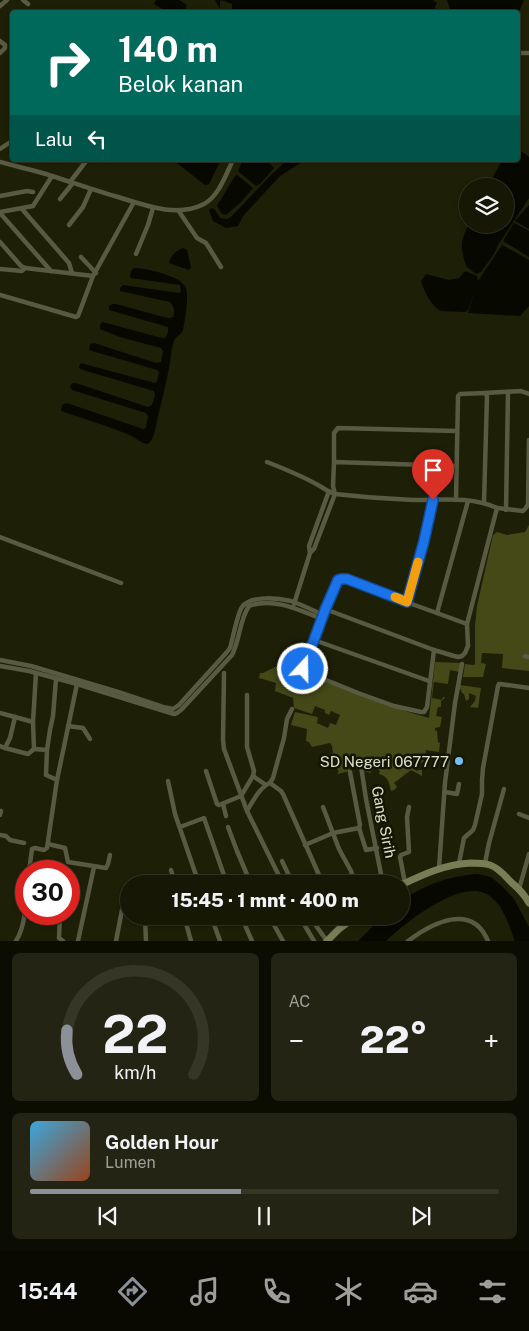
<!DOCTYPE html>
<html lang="id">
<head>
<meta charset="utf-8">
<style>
	:root { --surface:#161704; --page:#232413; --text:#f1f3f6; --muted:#9e9f9a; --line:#353626; --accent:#8c9099 }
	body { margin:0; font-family:"Public Sans",sans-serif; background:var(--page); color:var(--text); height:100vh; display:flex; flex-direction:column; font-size:19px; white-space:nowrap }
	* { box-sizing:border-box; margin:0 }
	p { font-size:16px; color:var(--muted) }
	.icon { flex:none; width:28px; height:28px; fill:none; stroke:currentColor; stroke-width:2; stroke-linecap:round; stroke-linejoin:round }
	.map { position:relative; height:941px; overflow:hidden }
	.panel { display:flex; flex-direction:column; gap:12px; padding:12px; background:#0c0d02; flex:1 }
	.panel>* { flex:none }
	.top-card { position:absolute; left:10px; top:10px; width:510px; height:152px; border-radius:5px; box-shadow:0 1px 4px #0004,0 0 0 1px var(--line); background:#00695c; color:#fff; overflow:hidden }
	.tools { position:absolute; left:459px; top:178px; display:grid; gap:10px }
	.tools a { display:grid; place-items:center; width:55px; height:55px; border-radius:50%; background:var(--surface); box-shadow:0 1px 4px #0004,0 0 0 1px var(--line); font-size:25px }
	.speed { position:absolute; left:15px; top:860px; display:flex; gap:10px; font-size:25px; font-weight:700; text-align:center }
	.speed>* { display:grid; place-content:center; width:65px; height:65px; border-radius:50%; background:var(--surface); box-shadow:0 1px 4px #0004,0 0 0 1px var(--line); line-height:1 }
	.speed .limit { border:8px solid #d22; background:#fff; color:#111 }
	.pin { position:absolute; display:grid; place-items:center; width:42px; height:42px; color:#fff; margin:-51px -21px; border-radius:50% 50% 50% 0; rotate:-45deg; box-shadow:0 0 5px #0007 }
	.pin .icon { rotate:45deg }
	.me { position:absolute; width:55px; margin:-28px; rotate:21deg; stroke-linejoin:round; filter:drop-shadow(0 0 4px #0008) }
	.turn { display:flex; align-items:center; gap:18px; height:105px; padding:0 25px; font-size:22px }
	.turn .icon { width:65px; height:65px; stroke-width:2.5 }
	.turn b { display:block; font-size:35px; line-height:42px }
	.then { display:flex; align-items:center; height:48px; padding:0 25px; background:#0003; gap:10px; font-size:19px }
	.big { font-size:38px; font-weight:800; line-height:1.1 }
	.panel .card { flex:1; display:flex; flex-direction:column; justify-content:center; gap:8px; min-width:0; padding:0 18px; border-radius:8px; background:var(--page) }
	.panel .dial { align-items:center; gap:0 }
	.dial svg { height:130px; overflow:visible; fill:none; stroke:var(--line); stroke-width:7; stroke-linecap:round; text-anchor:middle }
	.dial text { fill:var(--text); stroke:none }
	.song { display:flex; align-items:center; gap:15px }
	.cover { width:60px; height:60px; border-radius:8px; background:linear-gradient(135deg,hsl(200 70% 55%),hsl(20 70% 35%)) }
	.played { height:5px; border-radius:2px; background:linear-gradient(90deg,var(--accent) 45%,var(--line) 45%) }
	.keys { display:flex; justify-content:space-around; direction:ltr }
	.heat { display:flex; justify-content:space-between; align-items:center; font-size:28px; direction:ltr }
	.panel .tiles { flex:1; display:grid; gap:12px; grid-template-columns:1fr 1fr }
	.card:last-child { grid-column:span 2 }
	.trip { position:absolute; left:120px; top:875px; width:290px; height:50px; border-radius:25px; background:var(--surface); box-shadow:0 1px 4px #0004,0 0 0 1px var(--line); font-weight:800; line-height:50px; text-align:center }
	.dock { display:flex; height:80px; justify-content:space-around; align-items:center; background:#090902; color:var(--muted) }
	.dock .icon { width:35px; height:35px }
	.dock .on { color:var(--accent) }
	.dock b { font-size:22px; color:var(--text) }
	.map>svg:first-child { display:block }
</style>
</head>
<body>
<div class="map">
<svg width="529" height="941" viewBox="0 0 529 941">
	<rect width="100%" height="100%" fill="#1d1f06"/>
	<g fill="#454917">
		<polygon points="529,525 529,655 523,654 523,657 529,658 529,671 502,668 503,654 482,653 481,663 486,664 483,677 463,677 465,664 474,665 475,664 475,626 477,606 493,535 497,532 507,535 525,532"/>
		<path d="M435 662 461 663 459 672 450 670 448 684 434 682 432 698 442 700 443 697H445L444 699 441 701V707H438L436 716 442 717 440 727 435 728V730L437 731 438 742 440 743 439 752 426 750 425 762 417 763 415 768 416 771 419 770H422V776L411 770 394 783 397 787 394 790 391 791C389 782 388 776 379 774L380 771 375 767 370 773 363 771 361 762 351 764 349 766 350 771 337 774 339 771 337 769V765L325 767 323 756 333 753 332 746 330 743 312 747 309 742 306 741 307 729 291 725 295 712 318 717 317 723 328 728 330 723 336 725 340 715 331 711 329 715 325 713V710L315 706 312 714 294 708 293 698 275 691 276 683 259 678 260 673H263L281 664 395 708 429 718Z"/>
		<polygon points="460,685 481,688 478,708 470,707 475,701 476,696 469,693 469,699 466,701 464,694 462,693 461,690 459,689"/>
	</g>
	<g fill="#070800">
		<polygon points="156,0 179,0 187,5 184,12 167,12 154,4"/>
		<polygon points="215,0 433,0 437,3 435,7 436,11 439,12 232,12 232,4 221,0 220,2 220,8 223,12 222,12"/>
		<polygon points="447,0 524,0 518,14 518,12 450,12 449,6"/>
		<path d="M518 149 529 157V198L498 245 494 254 481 272 476 274 466 266C460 246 460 242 469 224H505V186H488L502 160H518Z"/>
		<polygon points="173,160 217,160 220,162 209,184 205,185"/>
		<polygon points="243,160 266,160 274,168 260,184 256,186 238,171"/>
		<polygon points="287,160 305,160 280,176 243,216 238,226 226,228 213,221 209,210 212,208 215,210 220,218 227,219 231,217 268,178"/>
		<polygon points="237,175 253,188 241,202 226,215 222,214 217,206 235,176"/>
		<polygon points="529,205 529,229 515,221"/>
		<polygon points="514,223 529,231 529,257 503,241"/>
		<path d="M502 245 529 260V306L520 316 468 313 475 290 468 310 465 312 441 311C431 306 424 291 421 281L426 274 449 280 459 278 465 271 477 276 478 281Z"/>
		<path d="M183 248 187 250 191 268 189 270 169 263C170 256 177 250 183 248Z"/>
		<path d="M134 268C146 268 182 276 186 288 189 297 185 320 183 330 181 335 176 336 174 341 171 349 171 359 169 368 166 384 162 400 158 416 156 425 155 438 148 444L143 443 130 435 106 426 61 411 62 405 67 403 143 429 146 428 148 416 146 413 72 390 70 387 72 383H76L148 407 152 405 155 395 154 391 80 369 79 367 81 363 84 364 155 383 157 381 159 372 157 370 89 350V349L90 344 94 343 156 363 161 362 163 351 161 348 120 337 100 329V325L102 322 162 338H165C167 336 169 330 168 327L109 310V306L113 304H116L167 318H170L173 317C175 312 174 306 170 302L120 291V288L123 285 179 293 181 291 180 285 131 278 130 276 131 271Z"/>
		<path d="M477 874 491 877 503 887 514 899 529 927V941H515C509 926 504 907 491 897 465 874 405 923 386 941H358L383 916H401V900C429 884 445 877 477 874Z"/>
	</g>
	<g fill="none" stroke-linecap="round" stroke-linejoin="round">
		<g stroke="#585a42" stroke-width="4.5">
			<polyline points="23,0 28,4"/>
			<polyline points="0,6 7,0"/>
			<polyline points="0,41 5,45 5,48 0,53"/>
			<polyline points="518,53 529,53"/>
			<polyline points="0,149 12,141"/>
			<path d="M0 162C17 167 35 170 52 176 74 183 96 191 118 197 144 205 177 218 204 204 219 196 226 174 233 160"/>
			<polyline points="70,182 87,160"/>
			<polyline points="0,196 27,191 33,192"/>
			<polyline points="60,199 73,183"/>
			<polyline points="22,209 69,263 72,273"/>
			<polyline points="178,210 197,238 206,243 221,267"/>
			<polyline points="0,212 33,206 52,176"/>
			<polyline points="0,213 51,271"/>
			<polyline points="69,225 83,207 91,189"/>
			<polyline points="0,242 21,266 25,268 93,276"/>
			<polyline points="136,254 148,225 153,208"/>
			<polyline points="81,257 96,273"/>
			<polyline points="0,269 22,271 25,268"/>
			<polyline points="0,295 76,317 78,316 93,276 134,202"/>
			<polyline points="485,393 521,391 529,394"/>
			<path d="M267 462C285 469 302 476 318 485 324 488 328 492 335 494 361 497 387 499 413 500 440 500 472 496 497 508L467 624 468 646 465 653 462 656 458 657 454 656 434 650 325 609 337 583 338 580 343 579 467 624"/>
			<polyline points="334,462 334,433 338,428 456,431"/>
			<polyline points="335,494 333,486 334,462 456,466"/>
			<polyline points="456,500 458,396 460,394 485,393 487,396 484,503"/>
			<polyline points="497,508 523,511 526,508 528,504 529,440"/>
			<polyline points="506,510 508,392"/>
			<polyline points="0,537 121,583"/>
			<polyline points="310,553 309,546 329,491"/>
			<polyline points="407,602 424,541 433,500"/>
			<polyline points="294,604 310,553 314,549 335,494"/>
			<polyline points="437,613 468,501"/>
			<polyline points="322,617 314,640 429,681"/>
			<polyline points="314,640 303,666 304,671 358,693 394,706 421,712 424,712 427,707 434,650"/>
			<polyline points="525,656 529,657"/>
			<path d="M0 660 31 666 118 692 163 707 173 709 179 705 227 652 230 648C233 638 237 615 242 607 251 595 278 598 291 601 302 605 313 610 323 615"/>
			<path d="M0 666 29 671 77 684 174 714 177 713 182 709 232 655C240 640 239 621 249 606 274 597 299 610 322 619"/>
			<polyline points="224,673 223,740 224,749 247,811 283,884"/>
			<polyline points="0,713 15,717 10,738 5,748 0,746"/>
			<polyline points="15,717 33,722 34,749"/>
			<polyline points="33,722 36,673"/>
			<polyline points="68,726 83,728 90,739"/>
			<polyline points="5,748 28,754 34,749 47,750 46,775 57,780"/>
			<polyline points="47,750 50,730 53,716 56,679"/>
			<polyline points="361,766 366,799 383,884"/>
			<polyline points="206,771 217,804 219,805 241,796 253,776 254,771 247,747 247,695"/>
			<polyline points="350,772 360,825 359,828"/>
			<polyline points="253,776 266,785"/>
			<polyline points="168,781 175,814 199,884"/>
			<polyline points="270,783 281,791 283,794 323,884"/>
			<polyline points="445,792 457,794 459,784"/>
			<polyline points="223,804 226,816"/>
			<polyline points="323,807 339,849 351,871 355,884"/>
			<path d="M247 811C253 801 260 787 270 783L273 778 284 738 287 719 292 709"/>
			<polyline points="519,814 529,818"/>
			<polyline points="0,815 1,811"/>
			<polyline points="180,827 204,818 227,884"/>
			<polyline points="228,827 237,851 251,884"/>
			<polyline points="0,835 6,836 10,840 24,843"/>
			<polyline points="48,844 65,848 68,862 106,868 108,864 110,855"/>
			<polyline points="305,845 333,833 359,828 366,850 377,848"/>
			<polyline points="282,861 293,884"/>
			<polyline points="459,863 464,838 473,830 475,825 482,794 482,780 483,768 498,686 499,684 500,684 529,688"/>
			<polyline points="485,863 489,843 504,789"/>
			<polyline points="439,868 445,783 455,703 462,664"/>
			<polyline points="171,870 175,884"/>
			<polyline points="29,871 32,849 35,848 44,850 47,848 57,780 77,684"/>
			<polyline points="405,883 400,857 401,855 409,852 407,817 409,807"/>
			<polyline points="519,889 529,854"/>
			<polyline points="60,915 59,938 63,941"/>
			<polyline points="145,916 146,941"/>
			<polyline points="184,916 191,941"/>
			<polyline points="211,916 220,941"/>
			<polyline points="241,916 252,941"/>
			<polyline points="269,916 283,941"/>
			<polyline points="299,916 314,941"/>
			<polyline points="309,916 327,941"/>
			<polyline points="339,916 344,925"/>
			<polyline points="214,924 233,916"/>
			<path d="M16 941C24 928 25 913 26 897"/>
			<polyline points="78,941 94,867"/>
			<polyline points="116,941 122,910"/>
			<path d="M408 941C432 923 472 902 488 941"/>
		</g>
		<g stroke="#797d56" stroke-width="7">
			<path d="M401 885C424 874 446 864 471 863 477 863 484 863 490 865 499 868 505 876 511 882 518 888 525 895 529 903"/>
			<polyline points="327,941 339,929 357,916"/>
		</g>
	</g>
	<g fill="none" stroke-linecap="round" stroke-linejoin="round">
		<defs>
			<polyline id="route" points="303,669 303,666 314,640 325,610 338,580 341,579 347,579 407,602 424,541 433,500"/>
		</defs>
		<use href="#route" stroke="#114b97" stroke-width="12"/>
		<use href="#route" stroke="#1a73e8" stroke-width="9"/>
		<polyline stroke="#f59e0b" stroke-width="9" points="395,597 407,602 418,562"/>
	</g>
	<circle fill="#72c1f5" stroke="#141600" stroke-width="2" cx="459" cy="761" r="5"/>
	<g text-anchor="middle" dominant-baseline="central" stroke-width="5" stroke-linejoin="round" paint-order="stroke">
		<g font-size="15" fill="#dee0d1" stroke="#141600" text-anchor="end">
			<text x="449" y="761">SD Negeri 067777</text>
		</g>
		<g font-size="15" fill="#dee0d1" stroke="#141600">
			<text transform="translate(384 822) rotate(79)">Gang Sirih</text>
		</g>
	</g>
</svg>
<div class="tools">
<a><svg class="icon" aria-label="layers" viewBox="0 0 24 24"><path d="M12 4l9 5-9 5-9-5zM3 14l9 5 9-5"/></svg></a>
</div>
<div class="speed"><div class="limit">30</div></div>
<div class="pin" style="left:433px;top:500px;background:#d93025"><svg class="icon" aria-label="arrive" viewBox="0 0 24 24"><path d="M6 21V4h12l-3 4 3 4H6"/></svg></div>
<svg class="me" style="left:303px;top:669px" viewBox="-20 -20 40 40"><circle r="17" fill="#1a73e8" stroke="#fff" stroke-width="3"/><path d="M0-11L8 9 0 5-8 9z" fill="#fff"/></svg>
<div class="trip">15:45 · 1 mnt · 400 m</div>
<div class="top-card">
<div class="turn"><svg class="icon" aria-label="right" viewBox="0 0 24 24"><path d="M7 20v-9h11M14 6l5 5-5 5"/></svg><div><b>140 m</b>Belok kanan</div></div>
<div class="then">Lalu<svg class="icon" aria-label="left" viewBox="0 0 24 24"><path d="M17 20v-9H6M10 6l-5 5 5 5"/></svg></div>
</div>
</div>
<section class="panel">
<div class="tiles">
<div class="card dial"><svg viewBox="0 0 100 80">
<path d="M14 69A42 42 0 1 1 86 69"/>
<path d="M14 69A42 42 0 0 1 8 42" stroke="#8c9099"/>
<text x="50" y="56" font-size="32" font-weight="700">22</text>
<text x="50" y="72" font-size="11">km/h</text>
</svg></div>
<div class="card"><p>AC</p>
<div class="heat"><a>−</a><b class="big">22°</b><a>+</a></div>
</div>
<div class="card">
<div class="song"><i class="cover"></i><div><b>Golden Hour</b><p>Lumen</p></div></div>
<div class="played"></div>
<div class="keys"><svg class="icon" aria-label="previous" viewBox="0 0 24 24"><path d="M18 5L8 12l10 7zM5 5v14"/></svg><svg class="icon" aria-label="pause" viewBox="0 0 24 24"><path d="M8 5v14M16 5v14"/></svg><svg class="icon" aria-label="next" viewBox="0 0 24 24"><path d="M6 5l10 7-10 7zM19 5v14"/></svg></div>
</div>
</div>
</section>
<nav class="dock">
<b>15:44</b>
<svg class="icon on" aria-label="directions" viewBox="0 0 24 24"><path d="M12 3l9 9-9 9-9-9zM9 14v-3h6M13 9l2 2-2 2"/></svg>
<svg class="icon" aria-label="music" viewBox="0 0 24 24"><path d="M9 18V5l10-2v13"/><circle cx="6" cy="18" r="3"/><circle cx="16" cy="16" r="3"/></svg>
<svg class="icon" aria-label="phone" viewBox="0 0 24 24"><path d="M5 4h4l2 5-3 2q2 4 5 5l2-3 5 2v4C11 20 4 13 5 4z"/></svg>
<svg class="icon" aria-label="climate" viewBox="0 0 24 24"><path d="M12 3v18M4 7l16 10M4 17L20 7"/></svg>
<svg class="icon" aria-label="car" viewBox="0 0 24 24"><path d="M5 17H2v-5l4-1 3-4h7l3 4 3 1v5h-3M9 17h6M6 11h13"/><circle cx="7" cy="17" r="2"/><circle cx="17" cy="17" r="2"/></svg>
<svg class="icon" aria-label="filters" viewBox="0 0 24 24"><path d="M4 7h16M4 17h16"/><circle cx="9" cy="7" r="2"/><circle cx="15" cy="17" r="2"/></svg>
</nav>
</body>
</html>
